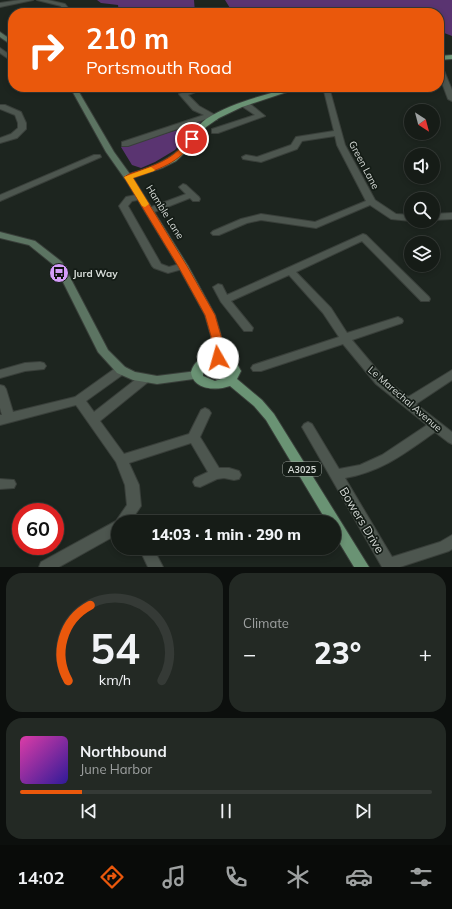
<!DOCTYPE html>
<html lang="en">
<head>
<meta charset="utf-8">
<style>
	:root { --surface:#161c17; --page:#232924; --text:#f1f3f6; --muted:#9ea1a1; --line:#353a36; --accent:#ea580c }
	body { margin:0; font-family:Mulish,sans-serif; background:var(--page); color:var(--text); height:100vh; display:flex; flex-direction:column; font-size:15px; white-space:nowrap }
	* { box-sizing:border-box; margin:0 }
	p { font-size:13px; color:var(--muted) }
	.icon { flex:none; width:22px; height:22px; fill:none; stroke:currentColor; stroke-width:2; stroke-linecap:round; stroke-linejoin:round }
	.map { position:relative; height:567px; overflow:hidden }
	.sheet { display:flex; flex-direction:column; gap:6px; padding:6px; background:#0c0f0d; flex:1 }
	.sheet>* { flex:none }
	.guide { position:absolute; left:8px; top:8px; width:436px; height:84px; border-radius:16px; box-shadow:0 2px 6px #0003,0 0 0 1px var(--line); background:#ea580c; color:#fff; overflow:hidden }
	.needle { width:26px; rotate:144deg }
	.tools { position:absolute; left:404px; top:104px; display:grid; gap:8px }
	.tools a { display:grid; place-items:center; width:36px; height:36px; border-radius:50%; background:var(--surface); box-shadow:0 2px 6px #0003,0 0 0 1px var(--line); font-size:20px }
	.speed { position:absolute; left:12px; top:503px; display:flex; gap:8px; font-size:20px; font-weight:700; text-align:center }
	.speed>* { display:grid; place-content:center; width:52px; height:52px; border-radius:50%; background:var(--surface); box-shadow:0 2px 6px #0003,0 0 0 1px var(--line); line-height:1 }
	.speed .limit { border:6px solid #d22; background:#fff; color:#111 }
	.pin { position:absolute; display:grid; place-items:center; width:34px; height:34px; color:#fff; margin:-17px; border:2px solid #fff; border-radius:50%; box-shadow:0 1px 4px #0007 }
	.me { position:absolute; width:44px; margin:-22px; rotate:353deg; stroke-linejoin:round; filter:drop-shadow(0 0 3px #0008) }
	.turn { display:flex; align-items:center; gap:14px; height:84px; padding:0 12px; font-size:18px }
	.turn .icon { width:52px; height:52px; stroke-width:2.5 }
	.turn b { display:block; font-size:28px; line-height:34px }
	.big { font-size:30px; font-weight:800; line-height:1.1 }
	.sheet .tile { flex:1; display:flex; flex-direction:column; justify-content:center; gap:6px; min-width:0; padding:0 14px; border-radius:16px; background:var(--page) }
	.sheet .dial { align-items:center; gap:0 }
	.dial svg { height:104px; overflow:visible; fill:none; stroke:var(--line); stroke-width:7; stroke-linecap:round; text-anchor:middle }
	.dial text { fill:var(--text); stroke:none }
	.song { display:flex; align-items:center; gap:12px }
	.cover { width:48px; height:48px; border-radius:6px; background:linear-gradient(135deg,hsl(320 70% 55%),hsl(250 70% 35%)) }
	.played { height:4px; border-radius:2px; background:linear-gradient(90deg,var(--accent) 15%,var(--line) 15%) }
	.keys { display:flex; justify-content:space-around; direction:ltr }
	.heat { display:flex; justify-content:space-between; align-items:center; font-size:22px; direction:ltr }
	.sheet .tiles { flex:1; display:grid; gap:6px; grid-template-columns:1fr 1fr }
	.tile:last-child { grid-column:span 2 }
	.trip { position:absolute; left:111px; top:515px; width:230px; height:40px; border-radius:20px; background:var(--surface); box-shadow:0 2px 6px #0003,0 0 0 1px var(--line); font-weight:800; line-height:40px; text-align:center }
	.tabs { display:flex; height:64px; justify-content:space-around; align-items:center; background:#090b09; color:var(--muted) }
	.tabs .icon { width:28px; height:28px }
	.tabs .current { color:var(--accent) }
	.tabs b { font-size:18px; color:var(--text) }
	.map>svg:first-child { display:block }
</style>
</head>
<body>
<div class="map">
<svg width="452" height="567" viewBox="0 0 452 567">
	<rect width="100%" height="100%" fill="#1d251f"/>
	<g fill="#5a3471">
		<polygon points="97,0 194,0 195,13 119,13 118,5 101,3"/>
		<polygon points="225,0 452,0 452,36 439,31 439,13 233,13"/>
		<polygon points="200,121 201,122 190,131 175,150 155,162 141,168 132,165 121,147 184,128"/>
	</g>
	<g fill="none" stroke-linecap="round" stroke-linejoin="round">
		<defs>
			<g id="street">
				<polygon points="20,0 33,0 0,7 0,3"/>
				<polygon points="37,0 48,0 65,4 69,9 69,13 63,13 61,6"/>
				<polygon points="0,48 13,57 13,62 0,53"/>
				<polygon points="439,64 442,66 452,90 452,101 448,99 439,75"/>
				<polygon points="198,87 208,87 188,95 199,106 217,116 217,120 209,118 128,146 122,146 122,142 204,115 193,110 179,94"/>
				<polygon points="323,87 329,87 345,145 375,200 396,214 411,215 411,221 391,219 370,205 316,228 261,220 247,223 219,235 213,235 211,233 213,231 241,219 261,214 315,222 366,201 337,145 335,136 302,141 297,149 261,162 243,159 242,157 246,155 257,157 291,145 296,137 334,131"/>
				<polygon points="243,103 249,103 265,116 218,133 212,133 212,129 255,115 243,107"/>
				<polygon points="0,105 5,105 21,112 26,123 26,129 17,138 0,143 0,138 11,134 18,128 18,123 15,115 0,109"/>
				<polygon points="94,155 100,155 101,157 0,201 0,195"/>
				<polygon points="183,184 186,185 199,197 200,199 199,201 193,201 190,198 152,213 146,213 145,211 146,209 186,194 179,187"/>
				<polygon points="140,194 143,195 144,197 143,199 132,201 128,206 161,264 169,267 183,263 188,266 186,268 168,273 154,268 152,266 119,206 126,197"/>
				<polygon points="452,213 452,219 433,220 433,214"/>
				<path d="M363 234 366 235 429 297 430 299 429 301H421L362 241 296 272 331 308 347 333 398 317 402 319 403 321 402 323 352 340 384 378 408 397 452 370V380L416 404 452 432V444L448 442 435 432C405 453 383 471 345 478L392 557 440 542 452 535V549L449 551 400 567H382L302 427 304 424 308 422 312 424 339 469 360 465 382 455 427 425 376 384 343 344 261 371H253L251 368 253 365 339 337 323 313 289 275 231 301 253 328 252 331H244L221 302 213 287 218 284 222 285 227 295Z"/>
				<polygon points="40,362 44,363 46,366 44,369 25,371 0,378 0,370 25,363"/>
				<polygon points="121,366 125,367 127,370 125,373 86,401 94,412 140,376 144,375 148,376 150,379 148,382 100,421 124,454 189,434 201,410 205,408 209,410 211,413 200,437 219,468 229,468 239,471 241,475 239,479 234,480 224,478 217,479 200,487 195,486 193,482 195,478 208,472 191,443 129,463 139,485 141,506 130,522 118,522 118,534 59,567 39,567 41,562 50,557 116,521 127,505 125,485 116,462 76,405 0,425 0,415 2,415 0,408 0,385 4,386 6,389 13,412 75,397 117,367"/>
				<polygon points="0,479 14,480 16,484 14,488 0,489"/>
				<polygon points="139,548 153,548 163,567 148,567"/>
			</g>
			<g id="secondary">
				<polygon points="0,32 13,41 13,46 0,37"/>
				<polygon points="70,87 76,87 114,152 132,177 131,179 125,179 106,152"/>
				<polygon points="0,232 35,241 62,262 108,350 125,367 135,372 157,376 197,371 201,372 203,375 201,378 157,384 133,380 117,373 98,352 55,266 29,245 0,238"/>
			</g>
			<g id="primary">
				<polygon points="452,55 452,59 439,60 439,56"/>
				<path d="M292 87H302L242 107 219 118 206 127 191 147 176 161 162 168 133 178 188 266 215 315 221 336 223 355 236 362 241 371 237 379 262 400 274 414 369 567H354L334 534V522H327L266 420 254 406 230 386C216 391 193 390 191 372 194 361 202 357 212 354L211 336 205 315 178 266 124 177 125 175C147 169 168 162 184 145 191 136 197 126 206 119 232 102 263 96 292 87ZM213 362C220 362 226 363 229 371L226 377 215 381 203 376V368Z"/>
			</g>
		</defs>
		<use href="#street" stroke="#393f3a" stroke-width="2"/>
		<use href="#secondary" stroke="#393f3a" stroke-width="2"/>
		<use href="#primary" stroke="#393f3a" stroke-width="2"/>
		<use href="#street" fill="#4d564f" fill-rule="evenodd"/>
		<use href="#secondary" fill="#5c7462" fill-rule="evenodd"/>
		<use href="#primary" fill="#6a9374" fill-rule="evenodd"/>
	</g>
	<path fill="#ea580c" stroke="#983908" d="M192 137 195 139C179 164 159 169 133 178L187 266 215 315 221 336 223 358 222 361H215L213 358 211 336 205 315 178 266 124 177C129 173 136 172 141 170 161 163 177 156 189 138Z"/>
	<polygon fill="#f59e0b" points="151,167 155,170 154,171 133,178 149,204 145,207 142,206 124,177"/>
	<defs>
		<symbol id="bus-disc" viewBox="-11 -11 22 22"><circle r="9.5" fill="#d59cfb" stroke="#141c16"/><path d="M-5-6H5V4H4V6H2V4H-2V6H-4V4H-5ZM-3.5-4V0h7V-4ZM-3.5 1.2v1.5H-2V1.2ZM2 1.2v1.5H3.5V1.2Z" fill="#111"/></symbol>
	</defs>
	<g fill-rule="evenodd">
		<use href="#bus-disc" x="48" y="262" width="22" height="22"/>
	</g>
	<g text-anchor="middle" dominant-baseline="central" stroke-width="3.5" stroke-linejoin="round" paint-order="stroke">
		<rect fill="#141c16" stroke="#9ca29d" stroke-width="1" x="283" y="462" width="38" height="14" rx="3"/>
		<g font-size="9" font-weight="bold" fill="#d6dbd7">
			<text x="302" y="469">A3025</text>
		</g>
		<g font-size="10" fill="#d6dbd7" stroke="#141c16">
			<text transform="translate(364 165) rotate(62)">Green Lane</text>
			<text transform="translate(165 212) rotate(58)">Hamble Lane</text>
			<text transform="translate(405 399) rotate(41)">Le Marechal Avenue</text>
		</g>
		<g font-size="10" font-weight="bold" fill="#d6dbd7" stroke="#141c16" text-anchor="start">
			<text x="73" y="273">Jurd Way</text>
		</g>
		<g font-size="12" fill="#d6dbd7" stroke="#141c16">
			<text transform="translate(362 520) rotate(59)">Bowers Drive</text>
		</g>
	</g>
</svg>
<div class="tools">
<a><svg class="needle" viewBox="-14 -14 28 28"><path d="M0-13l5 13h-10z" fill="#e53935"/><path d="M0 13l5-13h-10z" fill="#9ea1a1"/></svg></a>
<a><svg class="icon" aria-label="sound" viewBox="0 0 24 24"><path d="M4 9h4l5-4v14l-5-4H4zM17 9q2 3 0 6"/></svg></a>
<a><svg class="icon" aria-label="search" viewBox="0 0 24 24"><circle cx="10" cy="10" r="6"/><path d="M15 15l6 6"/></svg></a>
<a><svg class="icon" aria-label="layers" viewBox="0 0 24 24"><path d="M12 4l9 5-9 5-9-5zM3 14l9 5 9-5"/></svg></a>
</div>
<div class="speed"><div class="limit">60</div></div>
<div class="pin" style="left:192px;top:139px;background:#d93025"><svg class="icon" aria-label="arrive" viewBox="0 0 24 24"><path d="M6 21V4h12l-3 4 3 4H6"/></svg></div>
<svg class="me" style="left:218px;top:358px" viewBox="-20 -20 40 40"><circle r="19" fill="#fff"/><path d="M0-13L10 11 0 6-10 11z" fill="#ea580c"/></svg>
<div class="trip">14:03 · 1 min · 290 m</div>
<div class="guide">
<div class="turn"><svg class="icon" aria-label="right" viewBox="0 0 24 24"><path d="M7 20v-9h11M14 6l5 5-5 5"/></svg><div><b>210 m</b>Portsmouth Road</div></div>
</div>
</div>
<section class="sheet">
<div class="tiles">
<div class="tile dial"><svg viewBox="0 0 100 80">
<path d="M14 69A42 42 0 1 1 86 69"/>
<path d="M14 69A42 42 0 0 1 31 11" stroke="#ea580c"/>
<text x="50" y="56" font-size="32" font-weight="700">54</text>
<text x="50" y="72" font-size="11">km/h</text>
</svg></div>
<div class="tile"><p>Climate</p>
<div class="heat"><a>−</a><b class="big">23°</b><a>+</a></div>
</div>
<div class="tile">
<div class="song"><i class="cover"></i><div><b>Northbound</b><p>June Harbor</p></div></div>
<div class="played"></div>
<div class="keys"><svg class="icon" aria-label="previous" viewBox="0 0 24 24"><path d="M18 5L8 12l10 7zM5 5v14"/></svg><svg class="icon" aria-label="pause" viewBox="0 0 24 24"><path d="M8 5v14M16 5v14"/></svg><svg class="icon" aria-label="next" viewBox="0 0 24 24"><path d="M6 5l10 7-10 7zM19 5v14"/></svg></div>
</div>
</div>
</section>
<nav class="tabs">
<b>14:02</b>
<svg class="icon current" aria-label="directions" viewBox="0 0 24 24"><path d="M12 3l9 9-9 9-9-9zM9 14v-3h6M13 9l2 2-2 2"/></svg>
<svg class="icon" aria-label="music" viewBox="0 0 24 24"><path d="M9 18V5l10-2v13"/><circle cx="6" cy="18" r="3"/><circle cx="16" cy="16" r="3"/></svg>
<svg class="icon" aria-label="phone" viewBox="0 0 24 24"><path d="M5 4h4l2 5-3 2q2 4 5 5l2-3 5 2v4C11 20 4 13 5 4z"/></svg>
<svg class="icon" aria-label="climate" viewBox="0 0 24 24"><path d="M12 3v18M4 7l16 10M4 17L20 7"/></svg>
<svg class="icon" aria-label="car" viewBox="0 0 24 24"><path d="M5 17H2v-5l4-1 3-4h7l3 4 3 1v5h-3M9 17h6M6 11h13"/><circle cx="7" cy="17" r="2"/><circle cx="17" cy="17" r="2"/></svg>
<svg class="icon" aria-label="filters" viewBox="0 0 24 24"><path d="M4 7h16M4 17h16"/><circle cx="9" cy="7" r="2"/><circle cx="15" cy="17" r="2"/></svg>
</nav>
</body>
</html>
